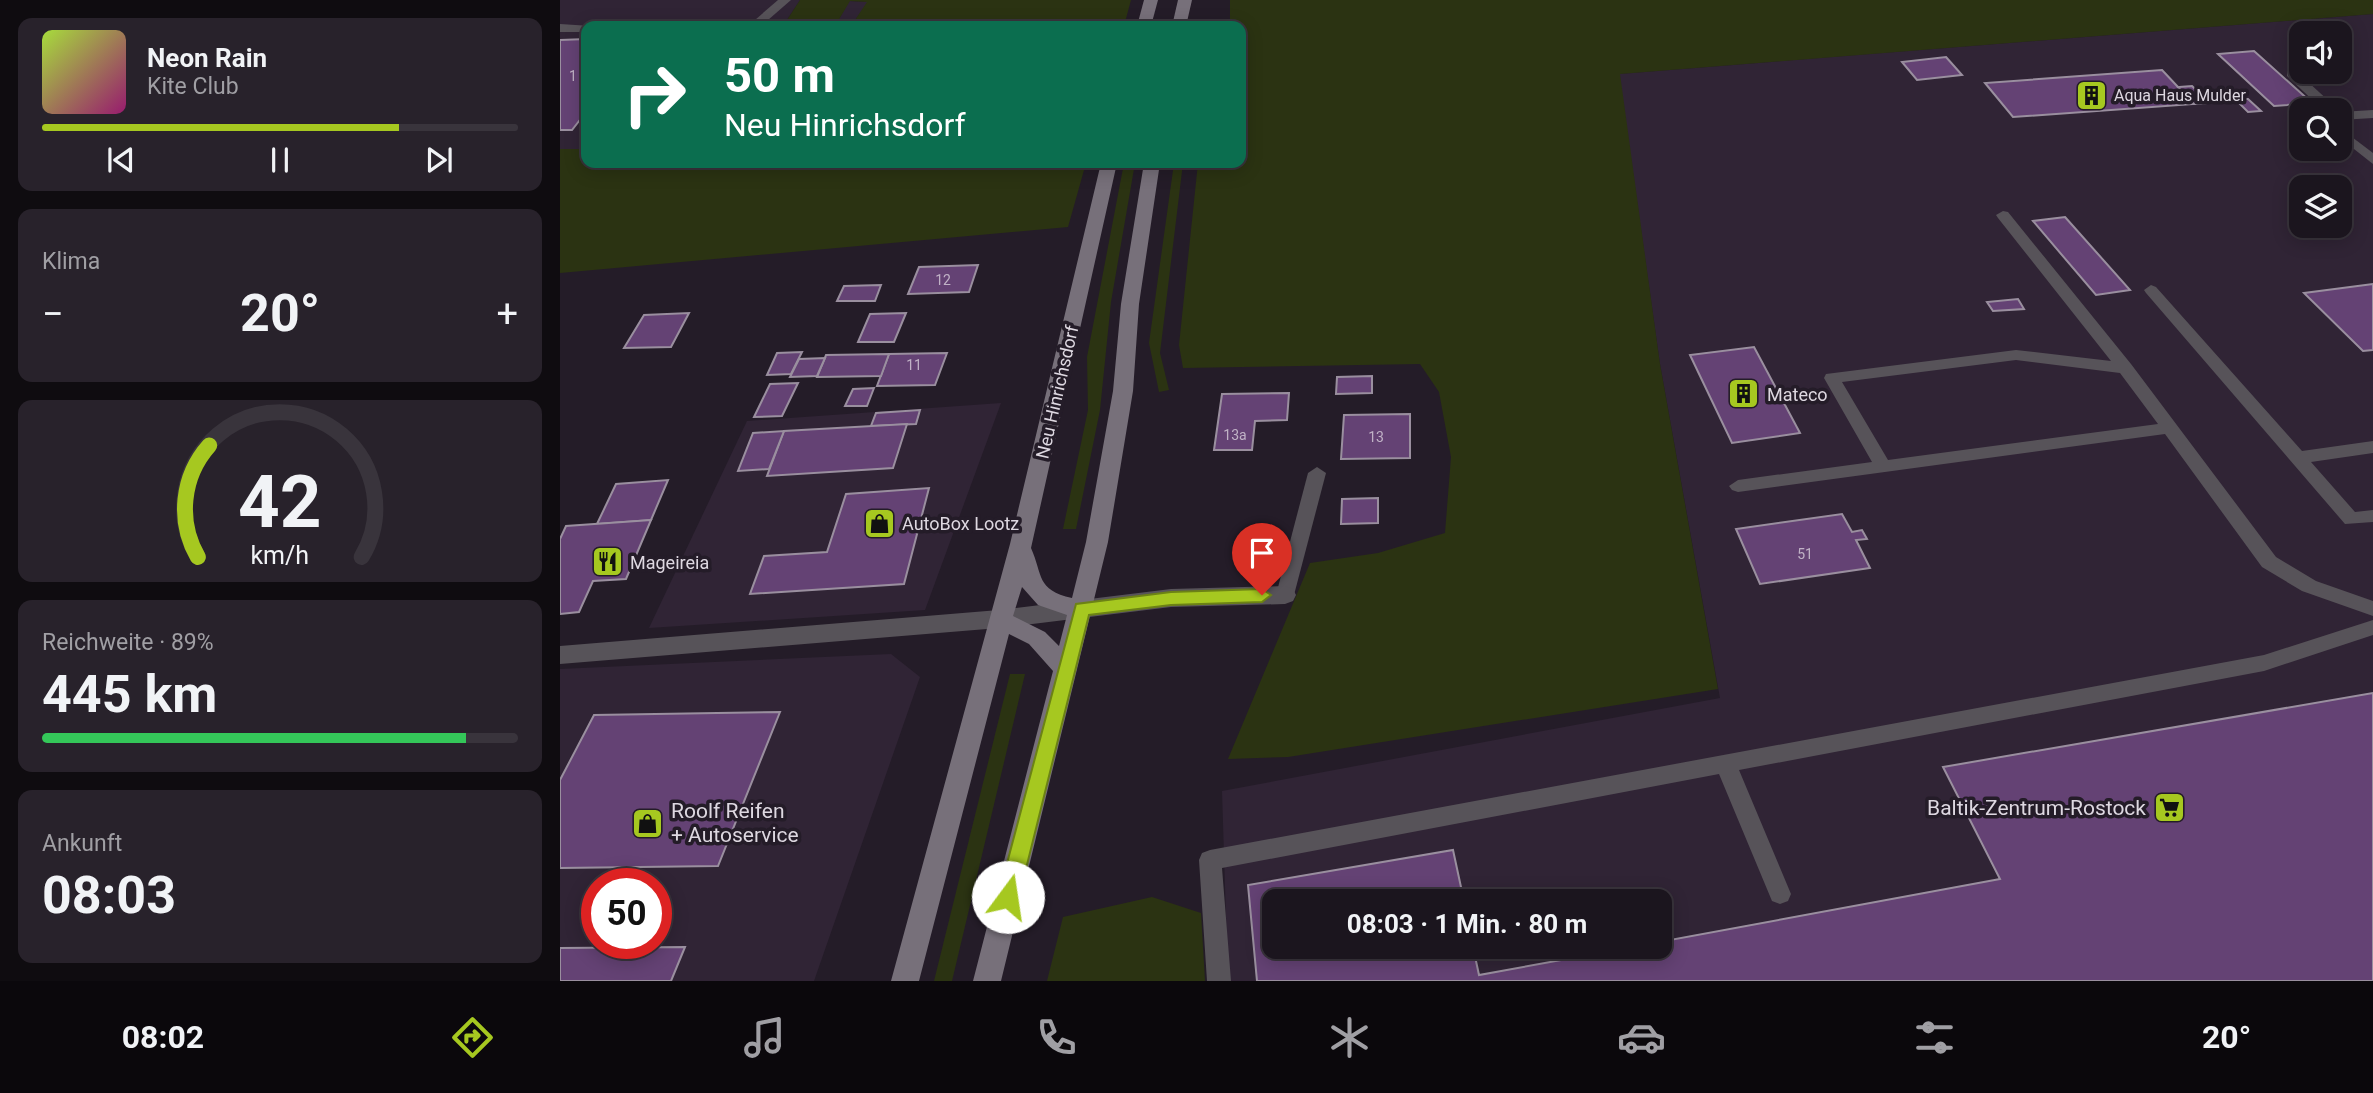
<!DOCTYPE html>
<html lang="de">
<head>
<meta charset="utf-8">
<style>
	:root { --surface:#1b151e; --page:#28222b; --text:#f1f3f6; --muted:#a09fa4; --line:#39343c; --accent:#a6c820 }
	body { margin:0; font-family:Roboto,sans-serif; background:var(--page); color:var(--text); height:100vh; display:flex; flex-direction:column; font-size:26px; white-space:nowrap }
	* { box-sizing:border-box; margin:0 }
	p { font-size:23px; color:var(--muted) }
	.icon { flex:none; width:38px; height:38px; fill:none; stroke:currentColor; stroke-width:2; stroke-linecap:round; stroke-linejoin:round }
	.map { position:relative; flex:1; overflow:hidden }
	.drawer { display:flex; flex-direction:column; gap:18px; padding:18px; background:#0f0c10; width:560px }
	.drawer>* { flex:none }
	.top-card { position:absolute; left:21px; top:21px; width:665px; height:147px; border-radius:14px; box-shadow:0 4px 18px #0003,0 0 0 2px var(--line); background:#0b6e4f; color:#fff; overflow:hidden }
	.tools { position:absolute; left:1729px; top:21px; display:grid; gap:14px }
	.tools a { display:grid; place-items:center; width:63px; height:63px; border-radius:14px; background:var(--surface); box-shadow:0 4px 18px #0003,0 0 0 2px var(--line); font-size:35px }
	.speed { position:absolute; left:21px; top:868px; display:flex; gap:14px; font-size:35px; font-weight:700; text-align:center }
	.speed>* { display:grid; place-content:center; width:91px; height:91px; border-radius:50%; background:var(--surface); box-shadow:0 4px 18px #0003,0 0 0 2px var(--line); line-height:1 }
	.speed .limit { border:10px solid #d22; background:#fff; color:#111 }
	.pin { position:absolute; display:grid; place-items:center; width:60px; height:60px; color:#fff; margin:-72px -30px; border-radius:50% 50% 50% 0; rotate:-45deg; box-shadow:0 0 7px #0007 }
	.pin .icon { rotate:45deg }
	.me { position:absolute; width:77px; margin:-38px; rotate:14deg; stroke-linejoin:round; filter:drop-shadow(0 0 5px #0008) }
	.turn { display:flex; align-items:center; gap:24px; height:147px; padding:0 28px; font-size:32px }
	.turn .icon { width:91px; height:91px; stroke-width:2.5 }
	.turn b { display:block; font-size:49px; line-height:60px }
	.big { font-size:52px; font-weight:700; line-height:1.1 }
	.drawer .card { flex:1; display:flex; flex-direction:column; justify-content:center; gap:10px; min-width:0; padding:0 24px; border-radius:14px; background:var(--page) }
	.drawer .dial { align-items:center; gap:0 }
	.dial svg { height:182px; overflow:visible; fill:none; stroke:var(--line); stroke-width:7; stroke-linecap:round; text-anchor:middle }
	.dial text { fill:var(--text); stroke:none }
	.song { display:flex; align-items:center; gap:21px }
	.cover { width:84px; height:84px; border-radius:10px; background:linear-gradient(135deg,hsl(80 70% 55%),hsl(320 70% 35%)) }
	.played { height:7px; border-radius:4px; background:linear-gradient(90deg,var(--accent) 75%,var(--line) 75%) }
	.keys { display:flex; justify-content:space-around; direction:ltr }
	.heat { display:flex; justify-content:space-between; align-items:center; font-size:38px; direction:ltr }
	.charge { height:10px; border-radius:5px; background:linear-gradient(90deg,#34c759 89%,var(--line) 0) }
	.trip { position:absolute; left:702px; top:889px; width:410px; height:70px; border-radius:14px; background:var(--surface); box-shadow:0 4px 18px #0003,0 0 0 2px var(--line); font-weight:700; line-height:70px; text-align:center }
	.tabs { display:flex; height:112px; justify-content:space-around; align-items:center; background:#0b080c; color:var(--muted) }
	.tabs .icon { width:49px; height:49px }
	.tabs .on { color:var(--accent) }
	.tabs b { font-size:32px; color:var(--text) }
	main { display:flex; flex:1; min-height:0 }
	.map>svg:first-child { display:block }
</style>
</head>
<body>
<main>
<section class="drawer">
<div class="card">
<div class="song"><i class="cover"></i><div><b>Neon Rain</b><p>Kite Club</p></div></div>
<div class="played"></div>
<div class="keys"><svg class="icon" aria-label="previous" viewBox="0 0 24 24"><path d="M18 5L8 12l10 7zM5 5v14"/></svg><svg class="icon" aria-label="pause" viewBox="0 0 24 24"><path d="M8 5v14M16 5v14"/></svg><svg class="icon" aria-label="next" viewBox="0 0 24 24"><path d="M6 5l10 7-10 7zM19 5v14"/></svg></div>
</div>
<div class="card"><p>Klima</p>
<div class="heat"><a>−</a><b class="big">20°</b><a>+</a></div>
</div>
<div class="card dial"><svg viewBox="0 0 100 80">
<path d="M14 69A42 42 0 1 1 86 69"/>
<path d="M14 69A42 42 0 0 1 19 20" stroke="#a6c820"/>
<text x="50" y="56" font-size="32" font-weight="700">42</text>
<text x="50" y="72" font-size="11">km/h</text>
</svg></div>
<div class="card"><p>Reichweite · 89%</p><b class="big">445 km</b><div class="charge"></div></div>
<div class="card"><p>Ankunft</p><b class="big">08:03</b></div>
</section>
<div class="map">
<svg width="1813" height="981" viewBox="0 0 1813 981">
	<rect width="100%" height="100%" fill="#241c28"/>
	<g fill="#302435" fill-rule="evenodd">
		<polygon points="0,0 240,0 223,26 26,26 26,149 0,149"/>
		<polygon points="289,1 308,2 291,26 275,26"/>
		<path d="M1813 14V981H668L662 791 1160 698 1100 364 1059 74ZM1741 33H1780V72H1741ZM1741 110H1780V149H1741ZM1741 187H1780V226H1741ZM714 901H1099V947H714Z"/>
		<polygon points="441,403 365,610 89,628 187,421"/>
		<path d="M331 654 360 677 254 981H0V669ZM37 884H96V943H37Z"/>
	</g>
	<g fill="#2b3312">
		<polygon points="240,0 571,0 564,26 291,26 307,2 290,1 275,26 223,26"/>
		<polygon points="670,0 1813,0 1813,14 1060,74 1100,364 1158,689 728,757 668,759 750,563 818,553 885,533 891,457 879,392 860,364 623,368 619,345 638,163 681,163 681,26 652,26 653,21 670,20"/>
		<polygon points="0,149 26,149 26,163 526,163 508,227 0,273"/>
		<polygon points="564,163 575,163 551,302 540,410 516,529 503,529 528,410 527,357"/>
		<polygon points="614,163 623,163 600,353 609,390 599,392 589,343"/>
		<polygon points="450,674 465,674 392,981 374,981"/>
		<polygon points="592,897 641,913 645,981 487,981 503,917"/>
	</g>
	<g fill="#644274" stroke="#9a8f9f" stroke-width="2">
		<polygon points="26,39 26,112 12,130 0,130 0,40"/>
		<polygon points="1694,51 1752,103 1714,106 1658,54"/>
		<polygon points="1386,57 1402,75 1357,80 1342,62"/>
		<polygon points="1602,70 1634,104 1453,117 1425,83"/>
		<polygon points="1632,86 1649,103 1634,104 1618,87"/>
		<polygon points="1675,99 1688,99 1701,111 1688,112"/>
		<polygon points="1505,217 1570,290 1536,295 1473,221"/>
		<polygon points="418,265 409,292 348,294 359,267"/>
		<polygon points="1813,284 1813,350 1803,351 1744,293"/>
		<polygon points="321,285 315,301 277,301 284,286"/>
		<polygon points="1458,299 1464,309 1433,311 1427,302"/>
		<polygon points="129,313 111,347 64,348 84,315"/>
		<polygon points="346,313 334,342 298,342 310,314"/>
		<polygon points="1194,347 1240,433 1172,443 1130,355"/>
		<polygon points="242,352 231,374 207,375 217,353"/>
		<polygon points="387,353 375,385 317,386 329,354"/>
		<polygon points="329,354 321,376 257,377 266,355"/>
		<polygon points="265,358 257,376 230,377 239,359"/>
		<polygon points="812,376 812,393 776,394 777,377"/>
		<polygon points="238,383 222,416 194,417 210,384"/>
		<polygon points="314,388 307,406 285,406 293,389"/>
		<polygon points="729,393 727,420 695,421 692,450 654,450 662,394"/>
		<polygon points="360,410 356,424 311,426 316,413"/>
		<polygon points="850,414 850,458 781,459 784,415"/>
		<polygon points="347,424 333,468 207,476 224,431"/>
		<polygon points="224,431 209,469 178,471 193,433"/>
		<polygon points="108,480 91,520 37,524 56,484"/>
		<polygon points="369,488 344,584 190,594 204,556 267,552 286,494"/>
		<polygon points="818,498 818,523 781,524 782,499"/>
		<polygon points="1282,514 1292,532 1302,530 1307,539 1296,540 1310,568 1200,584 1176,529"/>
		<polygon points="91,520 66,579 33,581 19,612 0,614 0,539 6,526"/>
		<polygon points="1813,693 1813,981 697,981 688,885 893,850 904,901 714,901 714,947 913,947 919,975 1073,947 1099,947 1099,942 1440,879 1383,767"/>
		<polygon points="220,712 158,866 0,868 0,780 34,715"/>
		<polygon points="125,947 111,981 0,981 0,948"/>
	</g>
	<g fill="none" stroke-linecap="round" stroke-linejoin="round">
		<g fill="#575359" fill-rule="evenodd">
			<polygon points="218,0 231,0 201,26 188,26"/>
			<polygon points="0,24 31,26 26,26 26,32 0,32"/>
			<polygon points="1727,70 1735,70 1771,103 1772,110 1760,110 1760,107 1727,76"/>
			<polygon points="1813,110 1813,118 1780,120 1780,112"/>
			<polygon points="1780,128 1813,153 1813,164 1780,138"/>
			<path d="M1443 211 1448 212 1571 364 1716 557 1756 581 1813 601V616L1742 591 1702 567 1605 434 1178 492 1172 490 1169 486 1178 480 1312 462 1264 378 1266 374 1456 350 1551 361 1438 218 1436 215ZM1456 360 1560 373 1598 424 1328 460 1282 382Z"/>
			<polygon points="1591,285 1596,287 1742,451 1813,441 1813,453 1751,462 1795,512 1813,510 1813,522 1785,524 1586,293 1584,290"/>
			<polygon points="757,467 766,473 734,595 732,600 718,600 716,595 748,473"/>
			<polygon points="1813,620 1813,635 1704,671 1179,770 1231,894 1228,901 1220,904 1212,901 1159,774 662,868 671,981 647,981 639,860 642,853 650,850 1704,655"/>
		</g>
		<polygon fill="#575359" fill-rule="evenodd" points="725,586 733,589 736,595 733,601 725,604 611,607 439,628 0,664 0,646 439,610 611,589"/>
		<g fill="#77707a" fill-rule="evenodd">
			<polygon points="584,0 598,0 591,26 577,26"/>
			<polygon points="618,0 632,0 626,26 612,26"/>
			<path d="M541 163H557L471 548C483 575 476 590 512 598L526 542 553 391 561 304 584 163H600L579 304 573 391 548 542 441 981H413L493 671 469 644 449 634 359 981H331L450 544ZM462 587 478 605 507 615 499 646 485 632 453 616Z"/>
		</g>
	</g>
	<polygon fill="#a6c820" stroke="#6c8215" stroke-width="2" points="702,589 711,595 702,602 611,605 529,615 459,897 456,904 448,906 441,904 438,897 516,604 611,592"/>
	<defs>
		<symbol id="building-square" viewBox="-11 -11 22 22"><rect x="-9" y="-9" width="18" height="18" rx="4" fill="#a6c820" stroke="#241c28"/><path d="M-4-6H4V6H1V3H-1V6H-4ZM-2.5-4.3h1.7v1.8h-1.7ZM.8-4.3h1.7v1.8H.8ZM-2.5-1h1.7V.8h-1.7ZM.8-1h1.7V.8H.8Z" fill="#111"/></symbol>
		<symbol id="shop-square" viewBox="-11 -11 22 22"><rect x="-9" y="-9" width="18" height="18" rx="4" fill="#a6c820" stroke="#241c28"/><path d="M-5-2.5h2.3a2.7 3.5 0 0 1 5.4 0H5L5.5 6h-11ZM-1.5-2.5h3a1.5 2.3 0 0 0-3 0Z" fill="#111"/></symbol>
		<symbol id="restaurant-square" viewBox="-11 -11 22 22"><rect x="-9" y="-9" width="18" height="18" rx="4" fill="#a6c820" stroke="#241c28"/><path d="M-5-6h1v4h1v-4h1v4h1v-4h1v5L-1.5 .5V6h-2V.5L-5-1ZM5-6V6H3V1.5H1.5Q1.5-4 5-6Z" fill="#111"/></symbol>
		<symbol id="supermarket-square" viewBox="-11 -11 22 22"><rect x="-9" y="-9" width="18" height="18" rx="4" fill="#a6c820" stroke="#241c28"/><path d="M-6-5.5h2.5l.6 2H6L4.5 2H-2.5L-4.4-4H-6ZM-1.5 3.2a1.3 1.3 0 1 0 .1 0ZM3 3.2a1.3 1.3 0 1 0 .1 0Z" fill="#111"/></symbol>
	</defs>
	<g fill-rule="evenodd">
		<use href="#building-square" x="1514" y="78" width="35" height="35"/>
		<use href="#building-square" x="1166" y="376" width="35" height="35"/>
		<use href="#shop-square" x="302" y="506" width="35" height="35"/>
		<use href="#restaurant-square" x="30" y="544" width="35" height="35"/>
		<use href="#supermarket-square" x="1592" y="790" width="35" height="35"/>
		<use href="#shop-square" x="70" y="806" width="35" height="35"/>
	</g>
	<g text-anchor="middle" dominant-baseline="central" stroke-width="7" stroke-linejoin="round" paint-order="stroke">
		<g font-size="14" fill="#c0b2c6">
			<text x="13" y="76">1</text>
			<text x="383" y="280">12</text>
			<text x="354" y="365">11</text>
			<text x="675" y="435">13a</text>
			<text x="816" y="437">13</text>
			<text x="1245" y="554">51</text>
		</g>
		<g font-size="16" fill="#ded8e1" stroke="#241c28" text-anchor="start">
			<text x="1554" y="95">Aqua Haus Mulder</text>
		</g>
		<g font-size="18" fill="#ded8e1" stroke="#241c28">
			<text transform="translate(497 392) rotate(-77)">Neu Hinrichsdorf</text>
		</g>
		<g font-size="18" fill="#ded8e1" stroke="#241c28" text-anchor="start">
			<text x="1207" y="394">Mateco</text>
			<text x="342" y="523">AutoBox Lootz</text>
			<text x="70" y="562">Mageireia</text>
		</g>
		<g font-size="21" fill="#ded8e1" stroke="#241c28" text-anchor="end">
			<text x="1586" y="808">Baltik-Zentrum-Rostock</text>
			<text x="111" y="811" text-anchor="start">Roolf Reifen<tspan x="111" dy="24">+ Autoservice</tspan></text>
		</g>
	</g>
</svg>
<div class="tools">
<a><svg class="icon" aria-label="sound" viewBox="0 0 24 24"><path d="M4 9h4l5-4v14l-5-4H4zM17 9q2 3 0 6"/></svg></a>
<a><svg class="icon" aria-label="search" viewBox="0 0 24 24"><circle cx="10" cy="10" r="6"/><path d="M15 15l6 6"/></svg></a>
<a><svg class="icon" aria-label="layers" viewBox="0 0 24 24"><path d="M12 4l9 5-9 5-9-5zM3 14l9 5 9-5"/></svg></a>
</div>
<div class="speed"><div class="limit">50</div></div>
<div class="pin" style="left:702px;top:595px;background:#d93025"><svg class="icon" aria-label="arrive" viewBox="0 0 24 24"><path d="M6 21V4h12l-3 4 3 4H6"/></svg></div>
<svg class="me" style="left:448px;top:897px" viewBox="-20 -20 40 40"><circle r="19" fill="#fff"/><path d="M0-13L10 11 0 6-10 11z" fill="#a6c820"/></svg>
<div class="trip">08:03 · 1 Min. · 80 m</div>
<div class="top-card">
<div class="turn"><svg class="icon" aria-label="right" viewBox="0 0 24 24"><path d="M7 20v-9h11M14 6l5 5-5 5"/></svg><div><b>50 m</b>Neu Hinrichsdorf</div></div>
</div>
</div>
</main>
<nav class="tabs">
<b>08:02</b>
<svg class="icon on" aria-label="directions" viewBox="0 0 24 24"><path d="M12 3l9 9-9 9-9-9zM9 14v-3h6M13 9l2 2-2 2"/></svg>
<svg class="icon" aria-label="music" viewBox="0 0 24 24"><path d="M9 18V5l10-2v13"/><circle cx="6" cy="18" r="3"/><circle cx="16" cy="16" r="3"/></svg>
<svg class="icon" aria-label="phone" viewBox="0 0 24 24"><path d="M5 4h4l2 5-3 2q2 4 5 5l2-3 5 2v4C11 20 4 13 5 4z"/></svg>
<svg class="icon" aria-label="climate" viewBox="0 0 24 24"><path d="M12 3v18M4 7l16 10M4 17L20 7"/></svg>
<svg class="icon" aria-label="car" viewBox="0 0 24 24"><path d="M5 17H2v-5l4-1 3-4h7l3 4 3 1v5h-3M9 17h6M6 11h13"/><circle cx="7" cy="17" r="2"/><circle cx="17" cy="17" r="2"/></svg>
<svg class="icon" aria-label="filters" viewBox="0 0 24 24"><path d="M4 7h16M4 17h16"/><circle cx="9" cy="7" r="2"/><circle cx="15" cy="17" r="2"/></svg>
<b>20°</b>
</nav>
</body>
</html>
